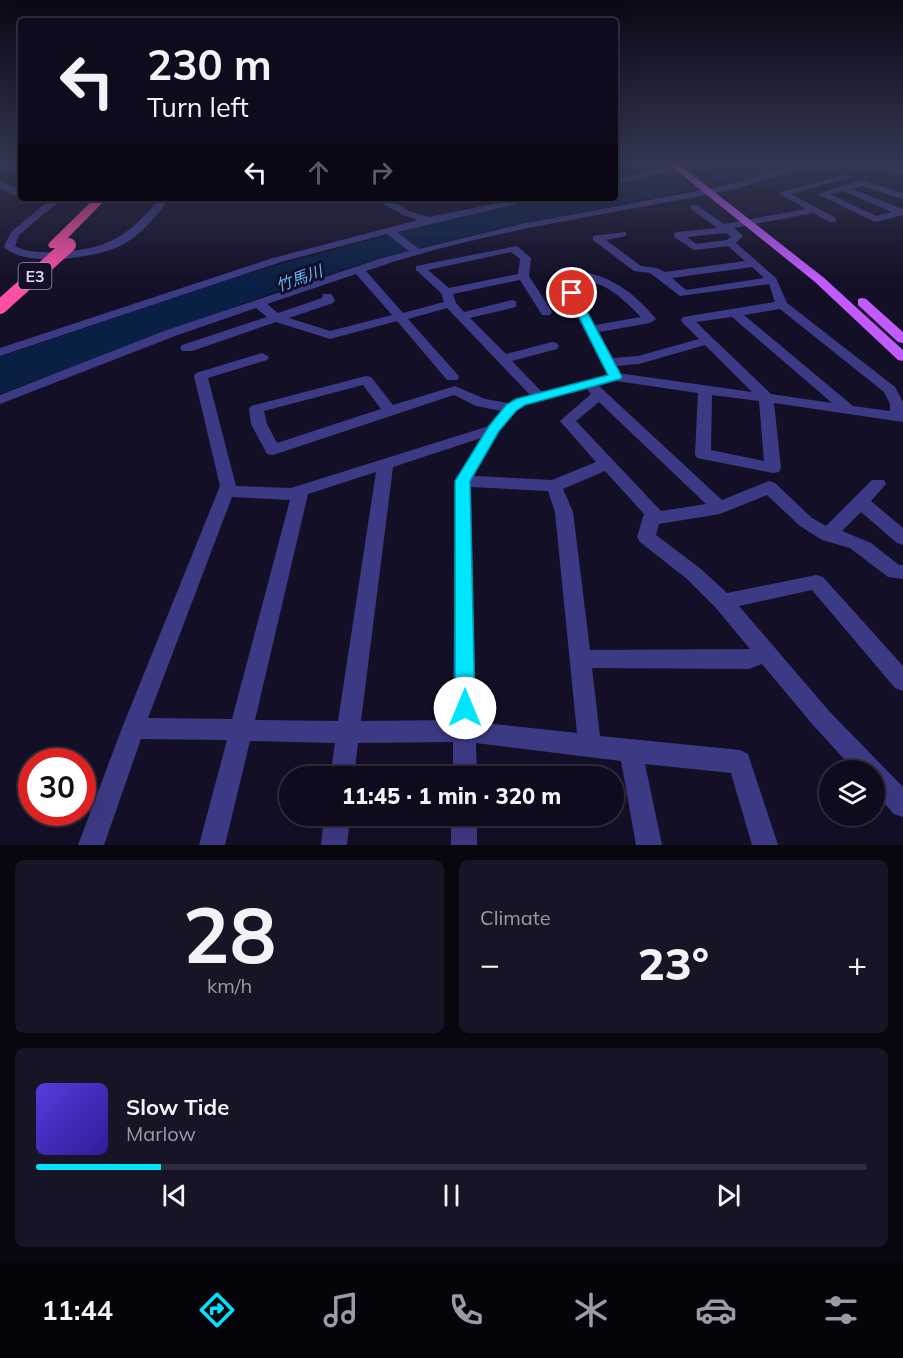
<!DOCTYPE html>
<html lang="en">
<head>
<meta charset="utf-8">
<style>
	:root { --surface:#0e0b1c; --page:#171425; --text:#f1f3f6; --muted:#9b9ba3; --line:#2e2b3b; --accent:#00e5ff }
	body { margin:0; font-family:Mulish,"Noto Sans JP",sans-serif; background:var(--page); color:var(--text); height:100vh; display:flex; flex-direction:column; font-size:22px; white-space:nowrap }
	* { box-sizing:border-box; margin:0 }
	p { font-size:20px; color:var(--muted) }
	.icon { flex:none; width:33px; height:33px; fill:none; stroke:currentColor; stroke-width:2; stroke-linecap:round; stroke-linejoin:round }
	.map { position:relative; height:845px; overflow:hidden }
	.panel { display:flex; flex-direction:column; gap:15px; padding:15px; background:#08060f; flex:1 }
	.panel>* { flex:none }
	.hud { position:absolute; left:18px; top:18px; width:600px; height:183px; border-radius:6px; box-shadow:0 6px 24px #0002,0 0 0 2px var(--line); background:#0e0b1c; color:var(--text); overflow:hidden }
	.tools { position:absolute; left:819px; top:760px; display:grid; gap:12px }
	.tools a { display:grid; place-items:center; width:66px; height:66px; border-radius:50%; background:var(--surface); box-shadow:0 6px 24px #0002,0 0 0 2px var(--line); font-size:30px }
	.speed { position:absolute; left:18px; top:748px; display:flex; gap:12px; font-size:30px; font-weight:700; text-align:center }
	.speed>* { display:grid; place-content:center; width:78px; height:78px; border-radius:50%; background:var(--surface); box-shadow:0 6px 24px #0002,0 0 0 2px var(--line); line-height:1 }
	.speed .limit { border:9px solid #d22; background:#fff; color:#111 }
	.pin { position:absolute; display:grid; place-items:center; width:51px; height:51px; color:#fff; margin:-26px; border:3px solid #fff; border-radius:50%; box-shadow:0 2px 6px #0007 }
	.me { position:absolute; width:66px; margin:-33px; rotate:0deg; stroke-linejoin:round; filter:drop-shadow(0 0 4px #0008) }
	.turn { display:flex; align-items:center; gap:21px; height:126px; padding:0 30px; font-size:27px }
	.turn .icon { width:78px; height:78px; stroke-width:2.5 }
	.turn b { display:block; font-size:42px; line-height:51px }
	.lanes { display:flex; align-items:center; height:57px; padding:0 30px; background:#0003; justify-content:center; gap:30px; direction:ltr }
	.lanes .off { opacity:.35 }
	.big { font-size:45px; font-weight:800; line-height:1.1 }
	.panel .widget { flex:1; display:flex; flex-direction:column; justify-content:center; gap:9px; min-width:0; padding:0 21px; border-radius:9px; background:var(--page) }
	.panel .dial { align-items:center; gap:0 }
	.dial b { font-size:78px; line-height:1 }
	.song { display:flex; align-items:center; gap:18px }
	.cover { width:72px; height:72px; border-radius:9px; background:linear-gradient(135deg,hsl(250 70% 55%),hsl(250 70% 35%)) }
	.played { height:6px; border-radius:3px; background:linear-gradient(90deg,var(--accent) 15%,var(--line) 15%) }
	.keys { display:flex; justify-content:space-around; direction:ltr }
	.heat { display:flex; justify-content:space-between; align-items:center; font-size:33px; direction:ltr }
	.panel .tiles { flex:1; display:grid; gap:15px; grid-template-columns:1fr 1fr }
	.widget:last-child { grid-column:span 2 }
	.trip { position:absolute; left:279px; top:766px; width:345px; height:60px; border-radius:30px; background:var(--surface); box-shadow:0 6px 24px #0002,0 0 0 2px var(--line); font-weight:800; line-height:60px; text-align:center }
	.dock { display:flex; height:96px; justify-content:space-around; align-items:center; background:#06040b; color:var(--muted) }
	.dock .icon { width:42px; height:42px }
	.dock .on { color:var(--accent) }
	.dock b { font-size:27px; color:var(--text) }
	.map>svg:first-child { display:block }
</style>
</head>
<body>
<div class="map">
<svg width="903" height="845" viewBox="0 0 903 845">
	<rect width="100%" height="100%" fill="#130f26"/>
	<polygon fill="#0a1f44" points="721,162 804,162 756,177 500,228 384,257 286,288 0,394 0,357 245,274 453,217 551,198 615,198 615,185"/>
	<polygon fill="#130f26" points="699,166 727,186 698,192 673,172"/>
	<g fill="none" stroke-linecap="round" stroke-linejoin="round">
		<g fill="#3d3a85" fill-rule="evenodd">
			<polygon points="21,162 21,168 0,172 0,166"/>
			<polygon points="687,162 703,162 615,185 615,179"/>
			<path d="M810 162H882L903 168V174C878 167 838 163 813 167 780 172 749 187 716 193 600 216 477 232 366 271L403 313 444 302 441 293 416 270V266L517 246 531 258 529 276 552 312 550 315H542L520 280 453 294 456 303 464 312 512 300 516 301V307L470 318 506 354 552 342 557 343 559 346 557 349 512 361 542 392 610 374 601 363 556 275 558 273C597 265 633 290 656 319L650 323 599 332 613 358 638 356 699 339 683 323 681 320 683 317 775 302 769 284 680 296 650 273 634 271 593 240V236L626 232V236L606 240 641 266 657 268 665 272 745 261 728 246 694 250 674 237V233L678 232 717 228 691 209V205H697L724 224 806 209 778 193 848 174V178L791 194 836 218V222H830L813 213 734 228 743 236 736 243 776 278 787 303 895 387 903 402V422L774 403 781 468 779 472 773 473 697 458 695 454 698 393 616 381 599 386 722 500 769 481 775 483 812 518 826 526 872 480H884L886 484 871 501 903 528V545L897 543 861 512 842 531 871 543 899 565H903V579L888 577 850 548 822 540 800 526 767 495 720 514 659 524 656 535 701 569 727 593 816 575 823 577 903 666V691L895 688 812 590 739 606 829 711 903 787V817L894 814 874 792V771H855L813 725 762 664 749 669 592 668 600 736 740 750 748 754 778 845H752L731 773 645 764 662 845H636L621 761 476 743 477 777H453V742L358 743 354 777H330L335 743 250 741 225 845H199L227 740 141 739 104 845H78L122 728 220 486 194 376 196 373 262 353 269 357 267 360 208 378 236 486 291 488 489 426 501 411 476 406 454 395 273 455 267 454 251 424 249 409 251 406 366 376 371 377 393 405 455 386 485 399 509 403 530 395 447 308 408 319 457 374 459 377 457 380H447L397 321 330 339 276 322 192 351H182L180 348 182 345 267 317 256 308 175 336 0 404V395L167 330 382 258 409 251 387 234 281 262 0 356V348L273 258 418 220 403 215 373 198H385L409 211 429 217 523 198H542L397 232 419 249 521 224 719 187ZM726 233 731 236 727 240 696 244 687 237ZM511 252 520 259 518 274 449 288 428 270ZM752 267 764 278 686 290 672 278ZM356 274 392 315 330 331 289 318 333 303 335 300 331 294H323L322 298 278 313 267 304ZM570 279C605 281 617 293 641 317L595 325ZM780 309 884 392 890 404V411L853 406 744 315ZM732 317 832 403 771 394 696 322ZM705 345 752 392 618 373 620 371 617 366 639 364ZM363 385 381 409 277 443 267 424 264 411ZM587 389 591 394 560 421 596 462 552 480 474 476C486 455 499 423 519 409 532 400 569 394 587 389ZM712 395 759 401 764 461 711 450ZM599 402 706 504 661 511 576 421ZM481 438 455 481 453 720 361 721 393 467ZM605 471 644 514 637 537 640 542 687 579 716 608 750 649 590 650 573 512 563 489ZM376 472 338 721 255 720 308 494ZM471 487 548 491 555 512 577 733 476 722ZM232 497 290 500 232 719 148 718Z"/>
			<path d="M862 180 903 193V199L862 186 852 189 903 209V215L875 222 817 194ZM843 191 892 212 876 216 830 194Z"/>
			<polygon points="0,181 21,190 21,196 11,194 0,188"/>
			<path d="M52 198H63L19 235 15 246C27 253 42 252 56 252 107 250 128 237 160 198H170C156 216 141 236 120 246 96 258 24 268 4 247L11 232Z"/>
			<polygon points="324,816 350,816 347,845 321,845"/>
			<rect x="451" y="816" width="26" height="29"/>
		</g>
		<g fill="#c25bff" fill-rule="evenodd">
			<polygon points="666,162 676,162 823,277 903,350 903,361 898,360 815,282"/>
			<polygon points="862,298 866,299 903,332 903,343 898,342 858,305 858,299"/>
		</g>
		<polygon fill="#ff4fa3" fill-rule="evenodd" points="95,198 107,198 58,248 50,248 48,245 50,242"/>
		<polyline stroke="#ff4fa3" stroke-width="14" points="0,307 69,245"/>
	</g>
	<linearGradient id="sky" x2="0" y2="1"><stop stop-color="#0a0815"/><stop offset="0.58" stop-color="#333752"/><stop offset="1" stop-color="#333752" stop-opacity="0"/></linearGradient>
	<rect width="903" height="281" fill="url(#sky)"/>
	<polygon fill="#00e5ff" stroke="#0095a6" stroke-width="1.5" points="572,290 577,293 622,377 620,379 525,405 516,411 499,431 470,481 475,708 472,715 465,718 458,715 455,708 455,481 489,426 506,405 516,399 608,375 567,293"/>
	<g text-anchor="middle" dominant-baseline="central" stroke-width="6" stroke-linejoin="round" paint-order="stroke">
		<rect fill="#130f26" stroke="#9e99be" stroke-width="1.5" x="18.5" y="263" width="33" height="26" rx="4.5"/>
		<g font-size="16" font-weight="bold" fill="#d9d4ff">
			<text x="35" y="276">E3</text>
		</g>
		<g font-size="16" font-style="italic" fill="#62b6ff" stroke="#130f26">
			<text transform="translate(299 278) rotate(-20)">竹馬川</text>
		</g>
	</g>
</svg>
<div class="tools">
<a><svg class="icon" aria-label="layers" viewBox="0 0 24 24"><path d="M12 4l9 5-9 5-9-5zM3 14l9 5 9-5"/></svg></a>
</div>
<div class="speed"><div class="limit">30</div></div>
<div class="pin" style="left:572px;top:293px;background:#d93025"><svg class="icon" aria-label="arrive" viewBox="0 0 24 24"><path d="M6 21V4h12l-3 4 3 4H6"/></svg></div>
<svg class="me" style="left:465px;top:708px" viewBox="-20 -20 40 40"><circle r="19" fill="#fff"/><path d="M0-13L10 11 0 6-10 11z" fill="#00e5ff"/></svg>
<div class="trip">11:45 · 1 min · 320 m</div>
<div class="hud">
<div class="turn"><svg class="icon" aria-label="left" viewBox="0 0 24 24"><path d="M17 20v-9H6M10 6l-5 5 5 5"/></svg><div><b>230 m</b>Turn left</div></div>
<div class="lanes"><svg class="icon" aria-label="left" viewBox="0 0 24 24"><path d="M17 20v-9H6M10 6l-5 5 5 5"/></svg><svg class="icon off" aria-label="ahead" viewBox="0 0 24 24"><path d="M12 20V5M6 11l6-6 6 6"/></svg><svg class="icon off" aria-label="right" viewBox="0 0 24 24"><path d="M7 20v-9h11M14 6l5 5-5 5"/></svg></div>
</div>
</div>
<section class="panel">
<div class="tiles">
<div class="widget dial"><b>28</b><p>km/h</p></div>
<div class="widget"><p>Climate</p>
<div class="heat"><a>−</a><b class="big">23°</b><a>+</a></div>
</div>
<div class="widget">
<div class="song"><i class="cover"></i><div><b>Slow Tide</b><p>Marlow</p></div></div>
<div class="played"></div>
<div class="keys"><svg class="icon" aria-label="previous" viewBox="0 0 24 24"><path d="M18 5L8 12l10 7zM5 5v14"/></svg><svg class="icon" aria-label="pause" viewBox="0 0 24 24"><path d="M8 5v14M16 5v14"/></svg><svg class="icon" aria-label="next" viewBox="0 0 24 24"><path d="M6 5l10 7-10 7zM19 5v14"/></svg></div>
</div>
</div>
</section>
<nav class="dock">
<b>11:44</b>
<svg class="icon on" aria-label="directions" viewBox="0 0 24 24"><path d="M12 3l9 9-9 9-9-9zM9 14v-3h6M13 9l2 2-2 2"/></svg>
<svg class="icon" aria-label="music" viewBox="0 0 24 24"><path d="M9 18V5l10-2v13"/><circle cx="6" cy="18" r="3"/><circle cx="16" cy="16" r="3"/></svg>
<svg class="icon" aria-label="phone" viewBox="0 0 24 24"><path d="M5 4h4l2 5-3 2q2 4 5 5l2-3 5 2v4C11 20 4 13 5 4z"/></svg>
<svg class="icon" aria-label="climate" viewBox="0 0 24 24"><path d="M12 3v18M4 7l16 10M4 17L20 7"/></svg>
<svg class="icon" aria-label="car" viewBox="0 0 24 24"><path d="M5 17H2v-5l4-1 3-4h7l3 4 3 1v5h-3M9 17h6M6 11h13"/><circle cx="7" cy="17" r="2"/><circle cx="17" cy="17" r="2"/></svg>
<svg class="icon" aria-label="filters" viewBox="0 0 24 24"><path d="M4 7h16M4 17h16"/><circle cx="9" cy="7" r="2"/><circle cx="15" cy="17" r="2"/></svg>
</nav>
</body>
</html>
